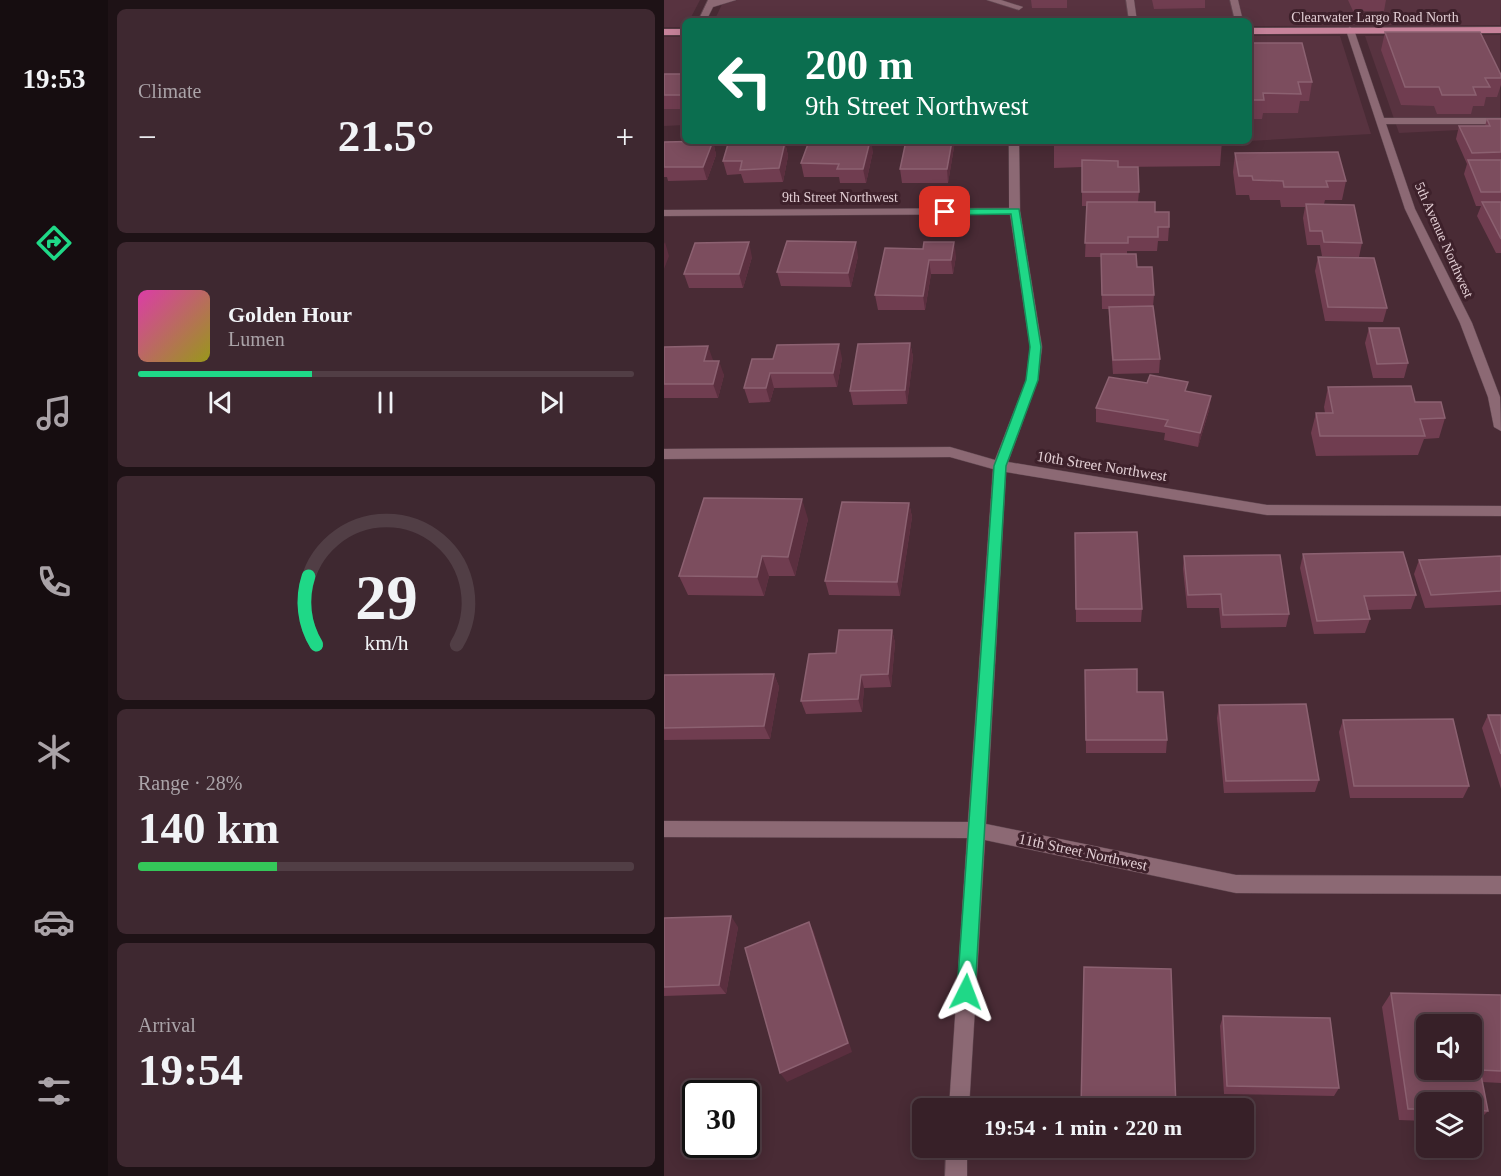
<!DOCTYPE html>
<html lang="en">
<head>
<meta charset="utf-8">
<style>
	:root { --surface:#372028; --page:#3e2830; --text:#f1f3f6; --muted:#aaa3a8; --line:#513e45; --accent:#1fd887 }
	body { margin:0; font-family:Georgia,serif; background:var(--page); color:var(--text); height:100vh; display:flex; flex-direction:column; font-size:22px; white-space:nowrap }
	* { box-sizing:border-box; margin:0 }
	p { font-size:20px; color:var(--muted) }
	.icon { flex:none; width:33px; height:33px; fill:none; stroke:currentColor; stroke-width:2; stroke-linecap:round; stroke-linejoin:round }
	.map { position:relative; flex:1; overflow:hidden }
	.side { display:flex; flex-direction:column; gap:9px; padding:9px; background:#1e1216; width:556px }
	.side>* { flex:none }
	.top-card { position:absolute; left:18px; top:18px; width:570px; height:126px; border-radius:9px; box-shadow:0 3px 15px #0003,0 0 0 2px var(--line); background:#0b6e4f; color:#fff; overflow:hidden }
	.tools { position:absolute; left:752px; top:1014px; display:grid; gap:12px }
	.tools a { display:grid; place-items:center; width:66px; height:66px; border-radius:9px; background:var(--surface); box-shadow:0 3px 15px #0003,0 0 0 2px var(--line); font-size:30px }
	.speed { position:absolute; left:18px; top:1080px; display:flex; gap:12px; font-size:30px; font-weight:700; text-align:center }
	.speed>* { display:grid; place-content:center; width:78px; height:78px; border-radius:50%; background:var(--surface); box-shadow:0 3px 15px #0003,0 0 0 2px var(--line); line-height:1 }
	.speed .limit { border:3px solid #111; border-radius:9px; background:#fff; color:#111 }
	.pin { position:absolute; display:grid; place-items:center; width:51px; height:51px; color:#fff; margin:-26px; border-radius:12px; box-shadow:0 3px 9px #0006 }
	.me { position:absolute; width:66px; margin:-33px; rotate:3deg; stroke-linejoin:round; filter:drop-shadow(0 0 4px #0008) }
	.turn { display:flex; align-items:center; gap:21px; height:126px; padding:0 24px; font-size:27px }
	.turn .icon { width:78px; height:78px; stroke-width:2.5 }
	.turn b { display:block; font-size:42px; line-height:51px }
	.big { font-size:45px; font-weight:800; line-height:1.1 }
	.side .widget { flex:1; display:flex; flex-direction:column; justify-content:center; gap:9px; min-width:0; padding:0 21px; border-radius:9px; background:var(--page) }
	.side .dial { align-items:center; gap:0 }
	.dial svg { height:156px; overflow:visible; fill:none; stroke:var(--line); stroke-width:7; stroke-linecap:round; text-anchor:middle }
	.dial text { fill:var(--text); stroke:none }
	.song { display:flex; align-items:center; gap:18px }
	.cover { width:72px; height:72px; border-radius:9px; background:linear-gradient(135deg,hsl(320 70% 55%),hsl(60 70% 35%)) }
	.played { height:6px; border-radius:3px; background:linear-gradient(90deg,var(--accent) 35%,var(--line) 35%) }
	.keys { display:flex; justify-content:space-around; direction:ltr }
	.heat { display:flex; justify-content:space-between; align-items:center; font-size:33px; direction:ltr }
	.charge { height:9px; border-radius:4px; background:linear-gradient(90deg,#34c759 28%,var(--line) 0) }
	.trip { position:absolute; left:248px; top:1098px; width:342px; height:60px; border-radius:9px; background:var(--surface); box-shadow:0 3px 15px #0003,0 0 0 2px var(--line); font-weight:800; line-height:60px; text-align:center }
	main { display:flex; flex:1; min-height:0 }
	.tab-bar { display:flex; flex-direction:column; width:108px; justify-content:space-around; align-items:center; background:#160d10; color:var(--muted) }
	.tab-bar .icon { width:42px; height:42px }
	.tab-bar .selected { color:var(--accent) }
	.tab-bar b { font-size:27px; color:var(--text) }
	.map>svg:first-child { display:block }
</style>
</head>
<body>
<main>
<nav class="tab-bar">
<b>19:53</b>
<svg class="icon selected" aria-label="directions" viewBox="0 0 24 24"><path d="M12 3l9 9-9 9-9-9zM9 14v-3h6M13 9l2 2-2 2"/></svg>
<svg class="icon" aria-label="music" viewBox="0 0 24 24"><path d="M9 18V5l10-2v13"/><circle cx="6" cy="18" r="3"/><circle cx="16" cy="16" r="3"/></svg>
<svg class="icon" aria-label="phone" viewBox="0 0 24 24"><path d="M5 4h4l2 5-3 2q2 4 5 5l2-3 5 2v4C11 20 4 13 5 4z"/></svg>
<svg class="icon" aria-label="climate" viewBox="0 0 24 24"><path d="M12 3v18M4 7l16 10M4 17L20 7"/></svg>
<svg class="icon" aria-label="car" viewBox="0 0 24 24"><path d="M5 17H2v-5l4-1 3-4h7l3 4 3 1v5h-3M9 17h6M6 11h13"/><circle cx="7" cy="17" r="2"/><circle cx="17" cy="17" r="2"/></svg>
<svg class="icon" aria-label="filters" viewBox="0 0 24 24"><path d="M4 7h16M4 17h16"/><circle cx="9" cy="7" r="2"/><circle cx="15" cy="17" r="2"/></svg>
</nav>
<section class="side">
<div class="widget"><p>Climate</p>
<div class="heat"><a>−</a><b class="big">21.5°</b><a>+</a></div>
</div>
<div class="widget">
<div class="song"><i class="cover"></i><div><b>Golden Hour</b><p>Lumen</p></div></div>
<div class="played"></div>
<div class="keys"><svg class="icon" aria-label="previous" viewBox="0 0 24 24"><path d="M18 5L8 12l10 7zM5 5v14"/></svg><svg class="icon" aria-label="pause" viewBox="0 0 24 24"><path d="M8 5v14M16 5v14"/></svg><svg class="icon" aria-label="next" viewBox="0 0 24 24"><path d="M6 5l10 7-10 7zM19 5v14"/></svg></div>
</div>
<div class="widget dial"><svg viewBox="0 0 100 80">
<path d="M14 69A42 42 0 1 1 86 69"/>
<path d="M14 69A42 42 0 0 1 10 34" stroke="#1fd887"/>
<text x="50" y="56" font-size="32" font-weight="700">29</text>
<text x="50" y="72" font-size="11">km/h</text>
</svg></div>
<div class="widget"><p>Range · 28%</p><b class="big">140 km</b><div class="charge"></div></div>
<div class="widget"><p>Arrival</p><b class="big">19:54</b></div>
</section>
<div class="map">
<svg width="837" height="1176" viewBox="0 0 837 1176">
	<rect width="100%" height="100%" fill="#492b35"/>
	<g fill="#583340">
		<polygon points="0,0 36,0 25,21 21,21 21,27 0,27"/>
		<polygon points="60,0 837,0 836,25 585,26 585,21 50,21"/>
		<polygon points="836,35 836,128 735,133 701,36"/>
		<polygon points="585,36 676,36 707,134 585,141"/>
		<polygon points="0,37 21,37 21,125 0,126"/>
	</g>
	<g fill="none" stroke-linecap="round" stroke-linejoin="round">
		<defs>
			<g id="minor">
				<polygon points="44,0 72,0 49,7 42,21 34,21"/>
				<polygon points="323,0 337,0 359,7 355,10"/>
				<polygon points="462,0 470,0 473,21 465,21"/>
				<polygon points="566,0 574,0 579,21 571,21"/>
				<polygon points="686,27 690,30 720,118 837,118 837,124 722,124 751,209 808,323 836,397 837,431 830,427 824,397 796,323 741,209 682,30"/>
				<polygon points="345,141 355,141 356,211 378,347 374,380 344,462 603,505 837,506 837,516 603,515 342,472 322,824 572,875 837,876 837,894 572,893 321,840 305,1108 285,1108 303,838 0,837 0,821 304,822 329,469 286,457 0,459 0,449 286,447 331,460 362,380 366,347 346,214 0,216 0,210 345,208"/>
				<polygon points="282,1148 303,1148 303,1176 281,1176"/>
			</g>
			<g id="major">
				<polygon points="837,27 837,33 585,34 585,28"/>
				<rect x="0" y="29" width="21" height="6"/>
			</g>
		</defs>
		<use href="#minor" stroke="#614851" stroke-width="1"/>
		<use href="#major" stroke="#614851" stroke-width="1"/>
		<use href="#minor" fill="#8c6974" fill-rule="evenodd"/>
		<use href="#major" fill="#c7829a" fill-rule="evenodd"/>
	</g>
	<g fill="#703d50">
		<polygon points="367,0 403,0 403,8 368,8"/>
		<polygon points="488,0 541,0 541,8 490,9"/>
		<polygon points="684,0 722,0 720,11 689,11"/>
		<polygon points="721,32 837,75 837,85 833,97 822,97 820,106 809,106 807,114 773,114 770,106 737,105 717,50"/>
		<polygon points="585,43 648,82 645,101 636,101 634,113 599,113 598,119 585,119"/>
		<rect x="0" y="74" width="21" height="35"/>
		<polygon points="823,119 837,119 837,253 832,253 813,216 817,206 812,206 800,174 803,164 792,139 795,126 821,126"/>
		<polygon points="49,141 52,155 43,180 4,181 3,177 0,177 0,142"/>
		<polygon points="242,141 291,141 284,183 238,183 236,169"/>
		<polygon points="390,141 558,141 556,166 454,167 475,192 474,202 491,212 505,227 504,241 494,241 493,251 463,251 463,254 490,295 489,307 496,359 495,373 449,374 445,321 445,309 438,309 437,257 421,257 423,206 418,206 418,167 390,168"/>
		<polygon points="121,142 124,156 119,182 80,183 77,174 63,175 59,161"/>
		<polygon points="209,151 202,183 176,183 175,177 140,177 137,163"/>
		<polygon points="571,153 682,181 678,200 661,200 660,204 698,243 695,257 658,256 656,245 643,245 639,218 641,207 617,207 616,200 586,200 585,195 572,195 569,172"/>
		<polygon points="221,248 292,256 289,274 267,274 261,310 214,310 211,295"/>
		<polygon points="194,256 187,287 117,286 113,272"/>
		<polygon points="88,257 79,288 25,288 20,274"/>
		<polygon points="654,257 723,308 719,322 661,321 651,271"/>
		<polygon points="705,328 744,363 740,378 709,378 701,343"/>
		<polygon points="246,343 249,357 243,404 189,405 186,391"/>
		<polygon points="0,347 49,360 60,375 54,398 0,398"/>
		<polygon points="178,358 173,387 110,388 106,402 85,403 80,388 88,359"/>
		<polygon points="664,387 751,402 781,418 775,438 760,439 754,455 652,456 647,433 652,413 661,413 660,407"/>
		<polygon points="523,392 547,396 545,410 534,447 500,440 501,433 432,422 432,408"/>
		<polygon points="245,503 248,517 236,596 165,595 161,581"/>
		<polygon points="144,519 131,576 105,576 100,596 24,595 15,576"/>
		<polygon points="411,533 478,609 477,622 412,622"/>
		<polygon points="639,554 752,595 747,609 703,610 706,619 701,633 650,634 636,568"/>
		<polygon points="520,556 625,614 622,627 557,628 555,608 523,608 519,569"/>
		<polygon points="837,556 837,605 761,608 750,574 755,560"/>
		<polygon points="228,630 231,643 227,687 200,688 198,712 142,714 137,701 172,653"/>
		<polygon points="421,670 473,692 503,740 502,753 422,753"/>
		<polygon points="110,674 115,687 106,739 0,740 0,675"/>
		<polygon points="555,705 655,780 651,792 560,793 553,718"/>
		<polygon points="824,715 837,715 837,789 818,728"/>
		<polygon points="679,720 805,786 799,798 686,798 675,732"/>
		<polygon points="0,918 74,927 62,994 0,996"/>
		<polygon points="727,993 837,995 837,1083 818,1082 824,1111 813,1122 807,1122 807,1102 762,1102 762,1121 735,1120 718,1007"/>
		<polygon points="559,1016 675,1088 670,1096 560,1094 556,1026"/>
		<polygon points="417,1148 512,1148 510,1156 417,1154"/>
	</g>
	<g fill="#5b2f3f">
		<polygon points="49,141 52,155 43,180 39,167"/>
		<polygon points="206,141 207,141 209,151 202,183 199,169"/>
		<polygon points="288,141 291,141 284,183 283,169"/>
		<polygon points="121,142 124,156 119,182 115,168"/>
		<polygon points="1,242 5,256 0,269 0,244"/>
		<polygon points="85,242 88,257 79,288 75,274"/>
		<polygon points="192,242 194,256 187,287 184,273"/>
		<polygon points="290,242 292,256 289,274 287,260"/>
		<polygon points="265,260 267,274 261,310 259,296"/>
		<polygon points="246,343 249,357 243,404 241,390"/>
		<polygon points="175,344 178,358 173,387 169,373"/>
		<polygon points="44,346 49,360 44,375 40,361"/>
		<polygon points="55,361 60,375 54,398 49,384"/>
		<polygon points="106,373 110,388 106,402 102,388"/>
		<polygon points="547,396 545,410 534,447 536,433"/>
		<polygon points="138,499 144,519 131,576 124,557"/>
		<polygon points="245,503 248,517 236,596 233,582"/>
		<polygon points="98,556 105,576 100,596 93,577"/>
		<polygon points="228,630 231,643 227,687 224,674"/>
		<polygon points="110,674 115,687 106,739 100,726"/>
		<polygon points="197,675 200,688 198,712 194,699"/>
		<polygon points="67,916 74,927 62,994 55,985"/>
		<polygon points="145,922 150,932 188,1052 123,1082 116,1073"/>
	</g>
	<g fill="#7c4d5e" stroke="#8c6171" stroke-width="1.5" fill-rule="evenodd">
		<polygon points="721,32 816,32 837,75 837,78 821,78 826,87 809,87 812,95 778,95 775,87 741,87"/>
		<polygon points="585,43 638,43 648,82 634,82 637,94 599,93 600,100 585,100"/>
		<rect x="0" y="74" width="21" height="21"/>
		<polygon points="823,119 837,119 837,152 808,153 795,126 826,126"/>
		<polygon points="49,141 39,167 0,167 0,142"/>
		<polygon points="166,141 206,141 199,169 173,169 175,164 137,163 144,144 165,144"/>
		<polygon points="242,141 288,141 283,169 236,169"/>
		<polygon points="390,141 558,141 558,142 390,144"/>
		<polygon points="121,142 115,168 76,170 78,161 59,161 64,144"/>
		<polygon points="674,152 682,181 662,181 664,187 620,187 619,181 589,180 588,176 575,176 571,153"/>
		<polygon points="418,160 454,161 454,167 474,167 475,192 418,192"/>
		<polygon points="804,160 837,160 837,192 817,192"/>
		<polygon points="423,202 491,202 491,212 505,212 505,227 494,227 494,237 464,237 464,243 421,243"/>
		<polygon points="818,202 837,202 837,239"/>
		<polygon points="642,204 690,205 698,243 660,242 658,231 646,231"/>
		<polygon points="123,241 192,242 184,273 113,272"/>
		<polygon points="85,242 75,274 20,274 31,243"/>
		<polygon points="260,242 290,242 287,260 265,260 259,296 211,295 221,248 259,249"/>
		<polygon points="437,254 472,254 473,267 488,267 490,295 438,295"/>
		<polygon points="654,257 710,258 723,308 664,307"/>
		<polygon points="489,306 496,359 449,360 445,307"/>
		<polygon points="705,328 735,328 744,363 713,364"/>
		<polygon points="246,343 241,390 186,391 194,344"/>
		<polygon points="175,344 169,373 106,373 102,388 80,388 88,359 109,359 113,345"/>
		<polygon points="44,346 40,361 55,361 49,384 0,384 0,347"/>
		<polygon points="486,375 524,382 521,391 547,396 536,433 501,426 504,420 432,408 445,377 483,383"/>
		<polygon points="747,386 751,402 777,402 781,418 756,419 761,436 656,436 652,413 669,413 664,387"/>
		<polygon points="40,498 138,499 124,557 98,556 93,577 15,576"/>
		<polygon points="178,502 245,503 233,582 161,581"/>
		<polygon points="473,532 478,609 412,609 411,533"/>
		<polygon points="739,552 752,595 700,596 706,619 653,621 639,554"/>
		<polygon points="616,555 625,614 559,615 557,594 524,595 520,556"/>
		<polygon points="837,556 837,591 767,595 755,560"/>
		<polygon points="175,630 228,630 224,674 197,675 194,699 137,701 145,654 172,653"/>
		<polygon points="473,669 473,692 499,692 503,740 422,740 421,670"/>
		<polygon points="110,674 100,726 0,728 0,675"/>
		<polygon points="642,704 655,780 562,781 555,705"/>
		<polygon points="824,715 837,715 837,754"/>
		<polygon points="789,719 805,786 690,786 679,720"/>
		<polygon points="67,916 55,985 0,987 0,918"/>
		<polygon points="145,922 184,1043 116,1073 81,948"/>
		<polygon points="420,967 507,969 512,1108 417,1108"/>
		<path d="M727 993 837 995V1071L816 1070 824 1111 807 1110V1102H762V1109H744ZM762 1024H807V1070H762Z"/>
		<polygon points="559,1016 666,1018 675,1088 563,1086"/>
	</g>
	<polygon fill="#1fd887" stroke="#148c58" stroke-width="1.5" points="355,209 377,347 374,380 342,466 311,992 308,999 302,1001 296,999 293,992 330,466 362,380 366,347 347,214 281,215 276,212 281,209"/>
	<g text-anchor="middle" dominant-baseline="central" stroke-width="6" stroke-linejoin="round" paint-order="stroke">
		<g font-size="14" fill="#e3cfd5" stroke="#3e212b">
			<text x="711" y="17">Clearwater Largo Road North</text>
			<text x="176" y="197">9th Street Northwest</text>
			<text transform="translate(780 240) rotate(66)">5th Avenue Northwest</text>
		</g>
		<g font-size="15" fill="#e3cfd5" stroke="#3e212b">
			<text transform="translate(438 466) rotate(9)">10th Street Northwest</text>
			<text transform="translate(419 852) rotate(12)">11th Street Northwest</text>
		</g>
	</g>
</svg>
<div class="tools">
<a><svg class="icon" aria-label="sound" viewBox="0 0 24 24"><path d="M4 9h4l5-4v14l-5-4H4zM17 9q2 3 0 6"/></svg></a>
<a><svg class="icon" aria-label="layers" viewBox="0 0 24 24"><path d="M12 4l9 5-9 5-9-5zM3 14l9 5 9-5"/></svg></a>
</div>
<div class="speed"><div class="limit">30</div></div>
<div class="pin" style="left:281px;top:212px;background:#d93025"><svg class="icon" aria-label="arrive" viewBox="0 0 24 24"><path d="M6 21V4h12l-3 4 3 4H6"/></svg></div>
<svg class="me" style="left:302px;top:992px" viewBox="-20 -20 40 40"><path d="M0-17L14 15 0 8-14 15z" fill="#1fd887" stroke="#fff" stroke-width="4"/></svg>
<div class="trip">19:54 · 1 min · 220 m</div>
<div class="top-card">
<div class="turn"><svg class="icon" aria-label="left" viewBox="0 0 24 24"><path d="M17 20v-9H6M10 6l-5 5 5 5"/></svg><div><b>200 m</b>9th Street Northwest</div></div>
</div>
</div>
</main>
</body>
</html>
